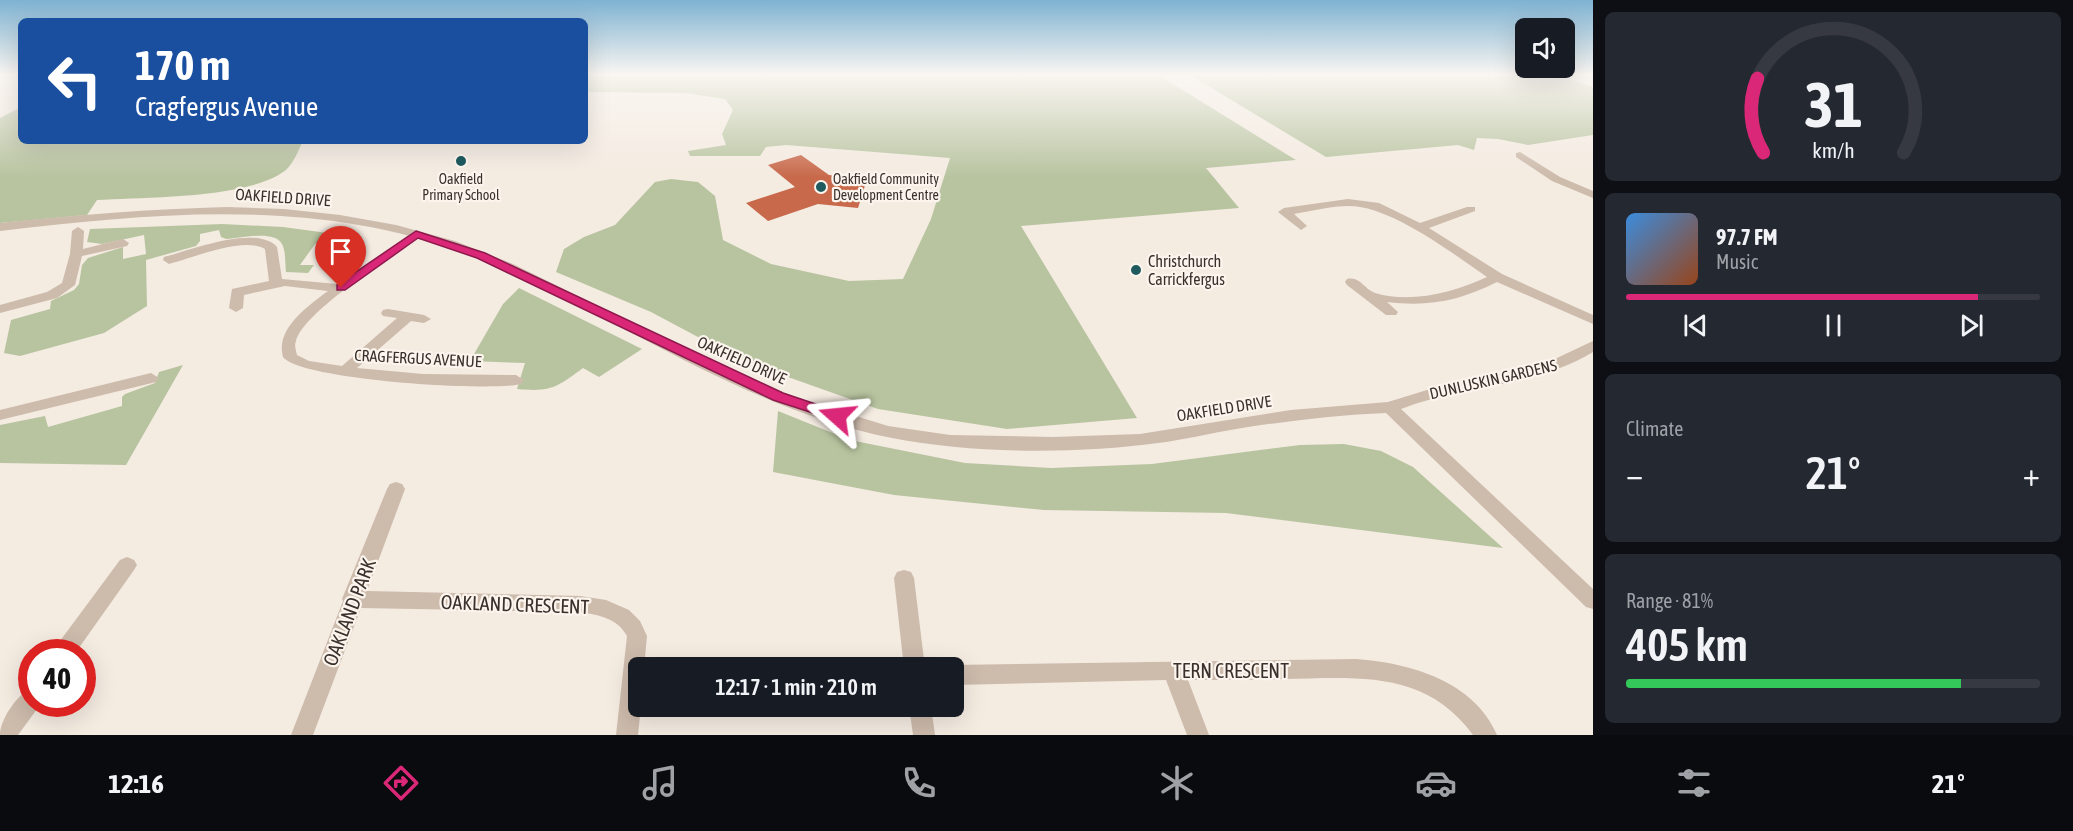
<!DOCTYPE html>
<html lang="en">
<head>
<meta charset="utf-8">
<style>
	:root { --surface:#171b24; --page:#242831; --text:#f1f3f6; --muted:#9ea1a6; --line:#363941; --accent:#db2777 }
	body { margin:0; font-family:"Asap Condensed",sans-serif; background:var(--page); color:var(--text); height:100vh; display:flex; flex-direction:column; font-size:22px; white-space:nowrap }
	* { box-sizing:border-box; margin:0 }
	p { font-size:20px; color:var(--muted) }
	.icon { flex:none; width:33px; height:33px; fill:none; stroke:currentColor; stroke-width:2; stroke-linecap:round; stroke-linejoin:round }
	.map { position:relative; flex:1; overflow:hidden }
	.drawer { display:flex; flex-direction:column; gap:12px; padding:12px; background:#0d0f14; width:480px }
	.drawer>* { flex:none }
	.banner { position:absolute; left:18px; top:18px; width:570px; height:126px; border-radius:9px; box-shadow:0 6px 24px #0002; background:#1a4fa0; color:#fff; overflow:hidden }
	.controls { position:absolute; left:1515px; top:18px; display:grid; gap:12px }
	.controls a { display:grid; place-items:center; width:60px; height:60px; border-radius:9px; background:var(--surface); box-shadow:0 6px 24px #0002; font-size:30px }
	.speed { position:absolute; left:18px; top:639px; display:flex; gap:12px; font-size:30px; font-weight:700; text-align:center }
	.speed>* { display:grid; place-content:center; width:78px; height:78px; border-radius:50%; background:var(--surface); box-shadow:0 6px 24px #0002; line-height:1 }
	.speed .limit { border:9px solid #d22; background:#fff; color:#111 }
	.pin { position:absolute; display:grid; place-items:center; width:51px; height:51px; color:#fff; margin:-62px -26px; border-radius:50% 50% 50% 0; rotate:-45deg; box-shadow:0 0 6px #0007 }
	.pin .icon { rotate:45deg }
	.me { position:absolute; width:66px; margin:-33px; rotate:288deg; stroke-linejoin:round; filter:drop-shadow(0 0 4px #0008) }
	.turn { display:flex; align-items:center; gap:21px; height:126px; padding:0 18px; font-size:27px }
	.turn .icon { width:78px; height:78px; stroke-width:2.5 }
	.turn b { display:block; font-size:42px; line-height:51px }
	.big { font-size:45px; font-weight:600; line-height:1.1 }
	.drawer .tile { flex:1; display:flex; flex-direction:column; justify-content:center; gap:9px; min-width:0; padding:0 21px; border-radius:9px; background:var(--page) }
	.drawer .dial { align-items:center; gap:0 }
	.dial svg { height:156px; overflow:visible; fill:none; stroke:var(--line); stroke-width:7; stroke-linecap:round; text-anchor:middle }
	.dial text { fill:var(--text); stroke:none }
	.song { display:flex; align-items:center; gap:18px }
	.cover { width:72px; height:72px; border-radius:9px; background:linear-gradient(135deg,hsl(210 70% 55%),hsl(20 70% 35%)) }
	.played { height:6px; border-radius:3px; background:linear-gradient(90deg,var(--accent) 85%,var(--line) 85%) }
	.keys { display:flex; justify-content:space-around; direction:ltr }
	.heat { display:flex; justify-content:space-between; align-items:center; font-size:33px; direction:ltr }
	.charge { height:9px; border-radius:4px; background:linear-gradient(90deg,#34c759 81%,var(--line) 0) }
	.trip { position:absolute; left:628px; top:657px; width:336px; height:60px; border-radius:9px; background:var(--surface); box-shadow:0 6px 24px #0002; font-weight:600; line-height:60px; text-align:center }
	.dock { display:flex; height:96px; justify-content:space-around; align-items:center; background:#090b0e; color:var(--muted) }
	.dock .icon { width:42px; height:42px }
	.dock .on { color:var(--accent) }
	.dock b { font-size:27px; color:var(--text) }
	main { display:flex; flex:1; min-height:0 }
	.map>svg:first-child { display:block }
</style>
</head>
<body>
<main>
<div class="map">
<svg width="1593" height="735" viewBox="0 0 1593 735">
	<rect width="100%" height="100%" fill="#f4ebe1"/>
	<g fill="#b8c4a0">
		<polygon points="585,74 1555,74 1593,87 1593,135 1528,145 1498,139 1477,138 1474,150 1458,145 1326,157 1190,75 1160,76 1296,160 1206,168 1239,208 1021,226 1137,418 1007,429 878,409 743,361 651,312 556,272 564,249 584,237 615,225 655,182 671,179 698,182 715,196 723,240 771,264 849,281 903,279 931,219 950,158 786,145 766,147 760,156 690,156 688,151 726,145 722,134 733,110 725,99 685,93 585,92"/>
		<path d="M21 107V141H303C299 149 294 162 287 169 252 199 144 197 97 200L87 215 0 223V118Z"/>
		<path d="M222 224 283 227 335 234 328 243 315 244 300 265H314L308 273 286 272C285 264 286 251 282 244 274 229 239 239 226 239L221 237 219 230 200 234V241L196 246 146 260 147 306 104 333 20 356 4 353 11 320 50 309 51 301 74 290 79 284 82 265 88 258 123 247V259L146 254 144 235 102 244 87 242 90 229Z"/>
		<path d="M519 288 642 349 599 377 583 368C556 388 551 392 517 389L525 363 470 361 503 304Z"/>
		<polygon points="183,365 126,465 0,463 0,425 45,416 48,427 122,406 122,397 125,394 155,383 159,372"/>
		<polygon points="778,411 850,440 965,463 1051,468 1152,464 1300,445 1344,444 1381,451 1413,467 1503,548 1226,513 1044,510 894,495 773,472"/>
	</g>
	<polygon fill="#c8694b" points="801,155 829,175 867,179 858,208 818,204 768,221 746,203 795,187 768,165"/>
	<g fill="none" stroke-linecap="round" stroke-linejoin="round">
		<g fill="#cdbbac" fill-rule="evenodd">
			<polygon points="1520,152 1560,177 1593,191 1593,198 1552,181 1516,157 1516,153"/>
			<path d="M1348 199 1379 203 1420 223 1467 207H1475V211L1429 228 1502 274 1593 315V324L1497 282C1459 301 1429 307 1387 302L1398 312 1396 315H1386L1347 285 1345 282 1347 279C1360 276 1364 289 1375 293 1411 304 1455 292 1487 277 1452 253 1391 206 1349 206 1331 206 1311 211 1294 214L1307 226 1301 230 1278 212 1284 208Z"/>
			<polygon points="78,227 84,231 83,249 123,239 129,243 127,246 82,256 75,285 57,298 0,313 0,305 47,292 62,283 70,254 72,231"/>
			<path d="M416 230 422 234 420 237C393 256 304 311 296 341 294 345 296 350 297 355L309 361 342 366 397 318 383 316 381 313 383 310 388 309 424 315 431 319 424 323 411 321 357 368 423 374 516 375 524 380 521 384C491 392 300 380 283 357 275 329 308 306 328 291L285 286 244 295 243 308 236 312 229 308 232 289 269 281 265 249C244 236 192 258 169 264L163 260 164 257C191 250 256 224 277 247L282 279 337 284Z"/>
			<polygon points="151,373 159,378 156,382 0,420 0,410"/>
			<path d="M396 482 402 484 405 489 367 591 580 596 606 600 629 610 640 621 647 636 644 668H639V706H641L638 735H616L627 636C617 618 599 615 580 612L361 608 313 735H291L343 601 342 599 387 489 390 484Z"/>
			<polygon points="127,557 134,560 137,565 134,570 76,652 54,652 57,645 120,560"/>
			<polygon points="904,570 911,572 914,578 925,668 904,668 894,578 897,572"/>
			<path d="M1356 659C1410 663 1474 681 1497 735H1473C1425 669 1356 678 1284 679 1252 680 1220 680 1188 680L1209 735H1187L1166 680 954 685V668H948L954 665Z"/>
			<path d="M32 688V704L40 705 18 735H0C0 720 17 694 32 688Z"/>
			<polygon points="909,706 931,706 935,735 913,735"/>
		</g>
		<path fill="#cdbbac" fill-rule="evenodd" d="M227 207 284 209 340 215 396 225 455 241 513 264 704 358 797 398 888 426 950 435 1053 437 1140 434 1291 410 1388 402 1440 386 1540 366 1593 341V352C1534 388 1464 384 1401 409L1593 589V609L1586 607 1386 413C1336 415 1286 421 1236 429 1210 433 1184 440 1158 443 1076 454 974 454 892 438 737 408 608 308 463 253 316 197 152 213 0 231V223C76 215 151 209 227 207Z"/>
	</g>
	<linearGradient id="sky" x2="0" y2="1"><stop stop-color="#7eb2d2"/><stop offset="0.42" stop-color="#faf6f2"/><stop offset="1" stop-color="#faf6f2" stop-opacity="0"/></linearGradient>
	<rect width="1593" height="177" fill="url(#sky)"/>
	<polygon fill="#db2777" stroke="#8e194d" stroke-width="1.5" points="416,231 485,253 783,393 842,413 844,416 837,421 773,400 477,258 418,238 345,290 337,290 337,285"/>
	<g fill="#1f5a5e" stroke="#fbf5ee" stroke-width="2">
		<circle cx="461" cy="161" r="6"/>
		<circle cx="821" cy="187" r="6"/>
		<circle cx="1136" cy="270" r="6"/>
	</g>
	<g text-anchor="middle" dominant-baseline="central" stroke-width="4.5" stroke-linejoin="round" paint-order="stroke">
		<g font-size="14" fill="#3b302b" stroke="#fbf5ee">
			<text x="461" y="179">Oakfield<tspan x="461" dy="16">Primary School</tspan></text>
			<text x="833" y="179" text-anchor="start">Oakfield Community<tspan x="833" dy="16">Development Centre</tspan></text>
		</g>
		<g font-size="16" fill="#3b302b" stroke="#fbf5ee">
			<text transform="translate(283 197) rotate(4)">OAKFIELD DRIVE</text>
			<text transform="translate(418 358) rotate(3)">CRAGFERGUS AVENUE</text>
			<text transform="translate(742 360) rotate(24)">OAKFIELD DRIVE</text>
			<text transform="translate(1493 379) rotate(-13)">DUNLUSKIN GARDENS</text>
			<text transform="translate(1224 408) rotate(-9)">OAKFIELD DRIVE</text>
		</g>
		<g font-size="16" fill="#3b302b" stroke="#fbf5ee" text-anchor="start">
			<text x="1148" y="261">Christchurch<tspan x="1148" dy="18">Carrickfergus</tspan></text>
		</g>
		<g font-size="20" fill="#3b302b" stroke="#fbf5ee">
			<text transform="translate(515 604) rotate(2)">OAKLAND CRESCENT</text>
			<text transform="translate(349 612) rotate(-69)">OAKLAND PARK</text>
			<text x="1231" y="670">TERN CRESCENT</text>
		</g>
	</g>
</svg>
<div class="controls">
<a><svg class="icon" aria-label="sound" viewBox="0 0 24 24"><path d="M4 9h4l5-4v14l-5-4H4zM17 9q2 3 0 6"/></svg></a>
</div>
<div class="speed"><div class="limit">40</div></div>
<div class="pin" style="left:341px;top:288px;background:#d93025"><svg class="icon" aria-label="arrive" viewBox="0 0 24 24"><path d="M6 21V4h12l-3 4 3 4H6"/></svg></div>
<svg class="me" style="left:837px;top:416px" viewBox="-20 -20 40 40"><path d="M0-17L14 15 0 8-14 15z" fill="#db2777" stroke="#fff" stroke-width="4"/></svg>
<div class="trip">12:17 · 1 min · 210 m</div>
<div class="banner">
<div class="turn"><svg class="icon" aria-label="left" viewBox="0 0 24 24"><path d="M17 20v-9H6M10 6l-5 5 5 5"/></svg><div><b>170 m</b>Cragfergus Avenue</div></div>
</div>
</div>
<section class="drawer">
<div class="tile dial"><svg viewBox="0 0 100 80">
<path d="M14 69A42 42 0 1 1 86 69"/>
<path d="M14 69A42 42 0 0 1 11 31" stroke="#db2777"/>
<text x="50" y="56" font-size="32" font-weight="700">31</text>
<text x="50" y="72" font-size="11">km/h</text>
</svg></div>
<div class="tile">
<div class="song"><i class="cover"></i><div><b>97.7 FM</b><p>Music</p></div></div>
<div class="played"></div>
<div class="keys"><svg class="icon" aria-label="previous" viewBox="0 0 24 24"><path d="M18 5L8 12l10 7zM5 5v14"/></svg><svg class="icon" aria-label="pause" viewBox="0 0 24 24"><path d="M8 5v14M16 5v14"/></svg><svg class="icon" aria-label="next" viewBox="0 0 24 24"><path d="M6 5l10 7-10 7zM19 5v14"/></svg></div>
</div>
<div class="tile"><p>Climate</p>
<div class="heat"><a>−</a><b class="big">21°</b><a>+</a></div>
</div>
<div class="tile"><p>Range · 81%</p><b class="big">405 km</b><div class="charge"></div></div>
</section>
</main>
<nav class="dock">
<b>12:16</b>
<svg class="icon on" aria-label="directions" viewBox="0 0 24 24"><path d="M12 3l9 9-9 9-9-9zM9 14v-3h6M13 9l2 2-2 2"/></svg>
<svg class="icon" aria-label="music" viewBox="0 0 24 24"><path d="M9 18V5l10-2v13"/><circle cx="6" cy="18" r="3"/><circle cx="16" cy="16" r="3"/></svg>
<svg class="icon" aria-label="phone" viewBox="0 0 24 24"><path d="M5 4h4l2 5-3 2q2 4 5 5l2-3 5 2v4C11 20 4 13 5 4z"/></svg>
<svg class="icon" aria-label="climate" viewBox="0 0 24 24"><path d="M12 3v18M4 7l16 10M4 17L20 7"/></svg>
<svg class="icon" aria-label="car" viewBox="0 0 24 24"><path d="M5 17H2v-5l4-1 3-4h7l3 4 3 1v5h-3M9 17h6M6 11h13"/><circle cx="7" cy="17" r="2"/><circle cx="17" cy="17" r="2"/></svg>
<svg class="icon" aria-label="filters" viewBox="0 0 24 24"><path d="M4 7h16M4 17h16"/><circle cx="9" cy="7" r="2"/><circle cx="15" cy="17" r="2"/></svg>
<b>21°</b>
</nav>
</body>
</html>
